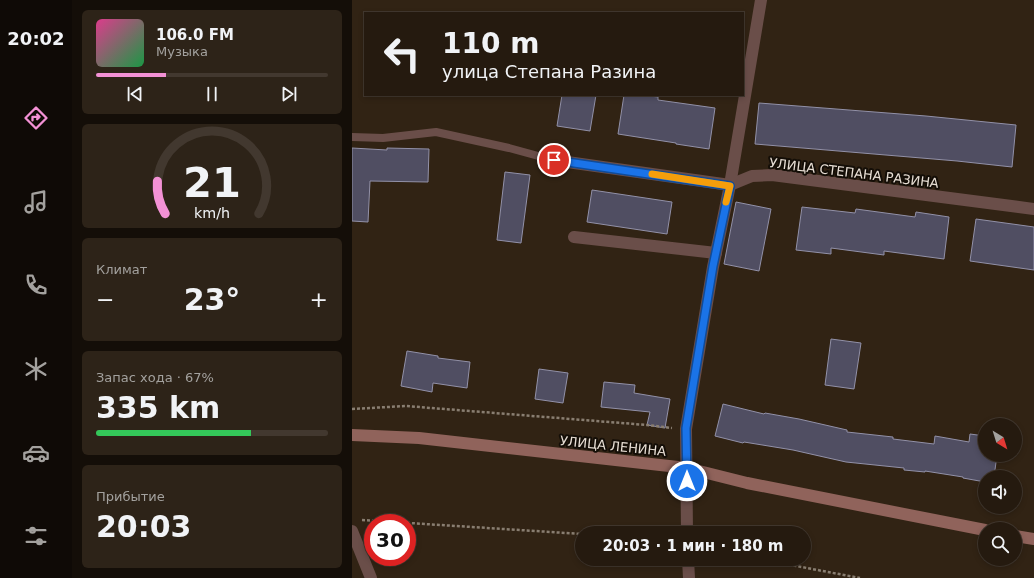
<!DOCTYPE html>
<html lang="ru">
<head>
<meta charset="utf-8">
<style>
	:root { --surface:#251a0f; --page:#2d2318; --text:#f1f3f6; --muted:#a3a19e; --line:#42382f; --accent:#f391d5 }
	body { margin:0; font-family:"DejaVu Sans",sans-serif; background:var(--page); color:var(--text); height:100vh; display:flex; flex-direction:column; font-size:15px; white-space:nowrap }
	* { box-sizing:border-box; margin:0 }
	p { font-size:13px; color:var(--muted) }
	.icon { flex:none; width:22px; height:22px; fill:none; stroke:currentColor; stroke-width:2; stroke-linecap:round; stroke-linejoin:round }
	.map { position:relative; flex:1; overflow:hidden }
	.drawer { display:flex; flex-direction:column; gap:10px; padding:10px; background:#140e08; width:280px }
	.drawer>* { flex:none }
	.top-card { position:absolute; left:12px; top:12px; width:380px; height:84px; border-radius:0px; box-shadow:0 2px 6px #0003,0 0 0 1px var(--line); background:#251a0f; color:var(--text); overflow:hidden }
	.needle { width:26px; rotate:142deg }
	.tools { position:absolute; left:626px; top:418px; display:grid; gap:8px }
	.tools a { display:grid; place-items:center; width:44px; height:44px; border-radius:50%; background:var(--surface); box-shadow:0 2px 6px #0003,0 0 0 1px var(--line); font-size:20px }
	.speed { position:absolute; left:12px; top:514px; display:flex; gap:8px; font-size:20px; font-weight:700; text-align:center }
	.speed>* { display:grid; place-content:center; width:52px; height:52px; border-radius:50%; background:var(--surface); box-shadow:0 2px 6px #0003,0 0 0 1px var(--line); line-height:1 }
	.speed .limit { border:6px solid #d22; background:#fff; color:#111 }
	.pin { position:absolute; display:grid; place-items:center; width:34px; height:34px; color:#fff; margin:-17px; border:2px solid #fff; border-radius:50%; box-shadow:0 1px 4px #0007 }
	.me { position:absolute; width:44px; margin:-22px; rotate:0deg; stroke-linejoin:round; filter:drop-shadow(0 0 3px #0008) }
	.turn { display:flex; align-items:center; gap:14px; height:84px; padding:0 12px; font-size:18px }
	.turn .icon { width:52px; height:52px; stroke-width:2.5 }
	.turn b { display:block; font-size:28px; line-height:34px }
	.big { font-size:30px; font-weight:800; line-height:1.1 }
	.drawer .tile { flex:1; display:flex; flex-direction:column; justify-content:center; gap:6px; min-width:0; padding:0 14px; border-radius:6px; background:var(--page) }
	.drawer .dial { align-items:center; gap:0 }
	.dial svg { height:104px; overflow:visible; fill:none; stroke:var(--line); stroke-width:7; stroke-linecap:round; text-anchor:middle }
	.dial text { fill:var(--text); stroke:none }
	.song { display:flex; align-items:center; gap:12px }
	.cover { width:48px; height:48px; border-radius:6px; background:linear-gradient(135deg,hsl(330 70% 55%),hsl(140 70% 35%)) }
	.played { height:4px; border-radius:2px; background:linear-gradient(90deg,var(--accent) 30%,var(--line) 30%) }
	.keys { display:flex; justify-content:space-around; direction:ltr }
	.heat { display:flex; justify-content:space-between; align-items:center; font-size:22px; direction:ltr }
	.charge { height:6px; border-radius:3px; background:linear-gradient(90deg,#34c759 67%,var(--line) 0) }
	.trip { position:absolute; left:223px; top:526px; width:236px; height:40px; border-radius:20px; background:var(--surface); box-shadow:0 2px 6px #0003,0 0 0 1px var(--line); font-weight:800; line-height:40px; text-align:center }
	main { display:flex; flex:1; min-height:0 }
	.tabs { display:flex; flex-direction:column; width:72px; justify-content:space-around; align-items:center; background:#0f0a06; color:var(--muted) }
	.tabs .icon { width:28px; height:28px }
	.tabs .selected { color:var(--accent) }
	.tabs b { font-size:18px; color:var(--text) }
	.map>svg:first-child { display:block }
</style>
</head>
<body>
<main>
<nav class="tabs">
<b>20:02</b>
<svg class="icon selected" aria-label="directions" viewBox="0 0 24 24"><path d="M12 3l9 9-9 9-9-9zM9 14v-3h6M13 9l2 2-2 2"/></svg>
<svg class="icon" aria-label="music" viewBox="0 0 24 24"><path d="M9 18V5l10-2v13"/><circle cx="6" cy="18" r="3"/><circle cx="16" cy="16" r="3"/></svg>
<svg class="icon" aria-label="phone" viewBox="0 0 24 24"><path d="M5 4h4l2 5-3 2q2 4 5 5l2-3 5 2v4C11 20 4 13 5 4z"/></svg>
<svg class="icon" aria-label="climate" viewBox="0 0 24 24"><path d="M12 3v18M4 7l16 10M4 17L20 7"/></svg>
<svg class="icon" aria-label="car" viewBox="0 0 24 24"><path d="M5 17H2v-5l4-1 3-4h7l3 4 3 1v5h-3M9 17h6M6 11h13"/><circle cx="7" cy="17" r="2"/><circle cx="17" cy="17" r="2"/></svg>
<svg class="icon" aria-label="filters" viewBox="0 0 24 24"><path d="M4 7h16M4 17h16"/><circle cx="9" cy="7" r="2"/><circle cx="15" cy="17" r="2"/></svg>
</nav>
<section class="drawer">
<div class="tile">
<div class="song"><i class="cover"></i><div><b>106.0 FM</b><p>Музыка</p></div></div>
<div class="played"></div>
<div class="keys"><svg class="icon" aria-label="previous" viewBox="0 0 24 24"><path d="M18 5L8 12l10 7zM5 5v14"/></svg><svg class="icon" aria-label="pause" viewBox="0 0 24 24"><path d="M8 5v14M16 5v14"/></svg><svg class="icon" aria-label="next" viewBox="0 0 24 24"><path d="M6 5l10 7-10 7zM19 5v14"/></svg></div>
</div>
<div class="tile dial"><svg viewBox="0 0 100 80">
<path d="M14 69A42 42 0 1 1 86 69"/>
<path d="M14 69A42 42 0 0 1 8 44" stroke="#f391d5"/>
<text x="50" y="56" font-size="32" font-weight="700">21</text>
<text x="50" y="72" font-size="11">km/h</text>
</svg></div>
<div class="tile"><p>Климат</p>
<div class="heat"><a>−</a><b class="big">23°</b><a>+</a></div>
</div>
<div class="tile"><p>Запас хода · 67%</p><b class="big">335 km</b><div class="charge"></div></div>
<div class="tile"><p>Прибытие</p><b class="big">20:03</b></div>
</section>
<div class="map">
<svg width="682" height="578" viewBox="0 0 682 578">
	<rect width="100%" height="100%" fill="#312314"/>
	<g fill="#504e62" stroke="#9291a8">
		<polygon points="210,95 244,95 238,131 205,126"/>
		<polygon points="272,95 289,95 306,97 306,100 363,108 357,149 324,144 324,143 266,134"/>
		<polygon points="407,103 574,116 664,125 660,167 605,161 403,144"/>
		<polygon points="0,148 35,150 35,148 77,149 76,182 18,181 16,222 0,221"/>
		<polygon points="153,172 178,175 169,243 145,240"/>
		<polygon points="240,190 320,202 315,234 235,222"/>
		<polygon points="384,202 419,209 407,271 372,264"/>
		<polygon points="450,207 503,213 504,209 563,217 564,212 597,217 592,259 532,251 532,255 479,248 479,254 444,250"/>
		<polygon points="624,219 682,227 682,270 618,261"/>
		<polygon points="479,339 509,343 502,389 473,385"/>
		<polygon points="55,351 86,356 86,358 118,362 115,388 81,383 80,392 49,386"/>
		<polygon points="187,369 216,373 211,403 183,399"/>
		<polygon points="252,382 283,385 282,393 318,399 313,428 295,425 298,412 249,407"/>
		<polygon points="371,404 412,414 413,413 447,419 495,430 495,432 541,437 541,439 582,444 583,436 617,442 618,434 633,436 633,455 645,455 642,477 633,477 633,482 611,478 611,477 573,471 573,472 552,470 552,468 494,462 441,450 392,442 391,443 363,436"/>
	</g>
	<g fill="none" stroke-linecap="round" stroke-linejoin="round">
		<g stroke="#897e71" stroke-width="2.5" stroke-dasharray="3 2" stroke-linecap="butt">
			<polyline points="0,409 54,406 295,425 320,428"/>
			<polyline points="10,520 230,534"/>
			<polyline points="407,559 508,578"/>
		</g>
		<polyline stroke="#6a4e49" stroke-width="8" points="0,137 31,138 84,132 157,148 201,160"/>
		<g stroke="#6a4e49" stroke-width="12">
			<polyline points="201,160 378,185 400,176 420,175 682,209"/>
			<polyline points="222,237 364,253"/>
			<polyline points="0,531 19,578"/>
			<polyline points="335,533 334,429 361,267 378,185 409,0"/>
			<polyline points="336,559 337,578"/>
		</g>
		<g stroke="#90635b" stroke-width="12">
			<polyline points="0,435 67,438 335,468 395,483 633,530"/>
			<polyline points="663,536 682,539"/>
		</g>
	</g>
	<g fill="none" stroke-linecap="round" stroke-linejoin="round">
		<defs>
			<polyline id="route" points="202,160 378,186 361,266 334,428 335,481"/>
		</defs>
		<use href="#route" stroke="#114b97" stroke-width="10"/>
		<use href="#route" stroke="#1a73e8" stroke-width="7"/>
		<polyline stroke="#f59e0b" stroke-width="7" points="300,174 378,186 374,202"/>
	</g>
	<g text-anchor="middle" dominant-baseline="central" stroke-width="4" stroke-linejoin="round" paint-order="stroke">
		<g font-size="13" fill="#e8dfd5" stroke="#140e07">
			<text transform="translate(502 173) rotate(7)">УЛИЦА СТЕПАНА РАЗИНА</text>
			<text transform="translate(261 446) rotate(6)">УЛИЦА ЛЕНИНА</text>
		</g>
	</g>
</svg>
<div class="tools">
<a><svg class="needle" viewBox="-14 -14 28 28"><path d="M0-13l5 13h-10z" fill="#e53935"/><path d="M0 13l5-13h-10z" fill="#a3a19e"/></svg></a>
<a><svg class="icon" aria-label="sound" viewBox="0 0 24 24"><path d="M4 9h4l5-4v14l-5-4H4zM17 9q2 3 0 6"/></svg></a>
<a><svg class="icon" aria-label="search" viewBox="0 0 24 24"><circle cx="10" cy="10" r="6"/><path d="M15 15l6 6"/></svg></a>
</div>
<div class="speed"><div class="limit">30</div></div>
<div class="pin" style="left:202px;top:160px;background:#d93025"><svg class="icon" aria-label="arrive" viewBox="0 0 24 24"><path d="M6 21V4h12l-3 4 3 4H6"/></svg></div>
<svg class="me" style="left:335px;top:481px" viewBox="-20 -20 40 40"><circle r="17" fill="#1a73e8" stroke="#fff" stroke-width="3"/><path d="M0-11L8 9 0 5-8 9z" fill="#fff"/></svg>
<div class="trip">20:03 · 1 мин · 180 m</div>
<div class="top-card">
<div class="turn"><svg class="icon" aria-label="left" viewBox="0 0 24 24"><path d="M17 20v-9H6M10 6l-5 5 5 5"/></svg><div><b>110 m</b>улица Степана Разина</div></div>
</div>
</div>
</main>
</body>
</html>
